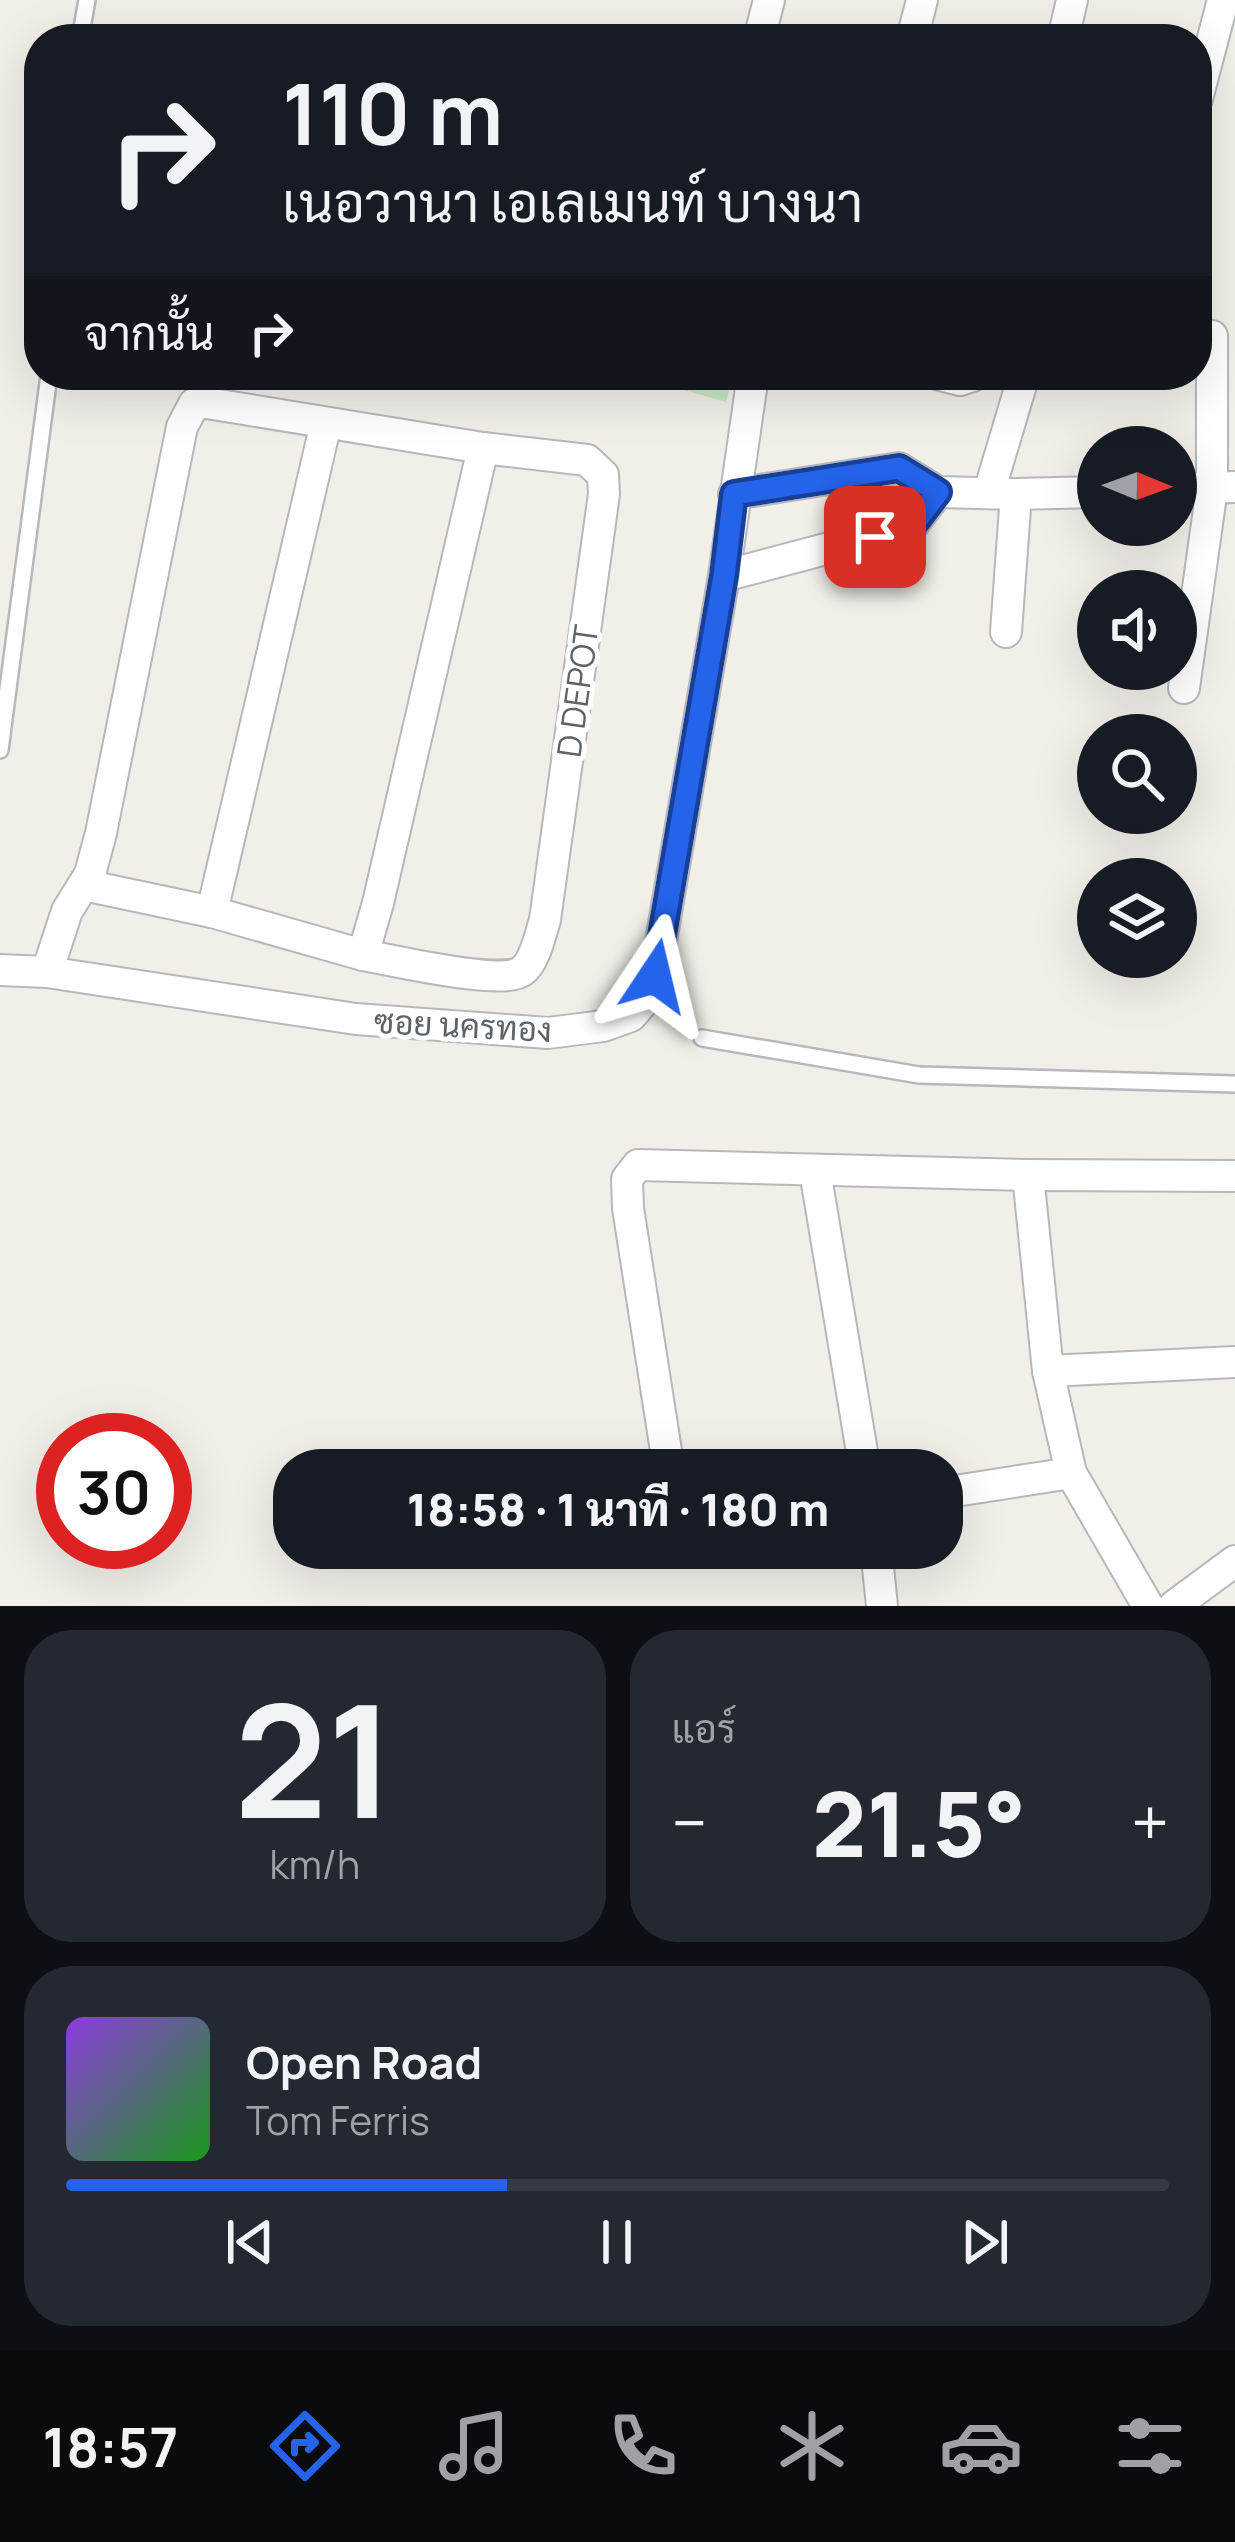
<!DOCTYPE html>
<html lang="th">
<head>
<meta charset="utf-8">
<style>
	:root { --surface:#171b24; --page:#242831; --text:#f1f3f6; --muted:#9ea1a6; --line:#363941; --accent:#2563eb }
	body { margin:0; font-family:Manrope,Sarabun,sans-serif; background:var(--page); color:var(--text); height:100vh; display:flex; flex-direction:column; font-size:45px; white-space:nowrap }
	* { box-sizing:border-box; margin:0 }
	p { font-size:39px; color:var(--muted) }
	.icon { flex:none; width:66px; height:66px; fill:none; stroke:currentColor; stroke-width:2; stroke-linecap:round; stroke-linejoin:round }
	.map { position:relative; height:1606px; overflow:hidden }
	.details { display:flex; flex-direction:column; gap:24px; padding:24px; background:#0d0f14; flex:1 }
	.details>* { flex:none }
	.guide { position:absolute; left:24px; top:24px; width:1188px; height:366px; border-radius:48px; box-shadow:0 12px 48px #0002; background:#171b24; color:var(--text); overflow:hidden }
	.needle { width:78px; rotate:91deg }
	.tools { position:absolute; left:1077px; top:426px; display:grid; gap:24px }
	.tools a { display:grid; place-items:center; width:120px; height:120px; border-radius:50%; background:var(--surface); box-shadow:0 12px 48px #0002; font-size:60px }
	.speed { position:absolute; left:36px; top:1413px; display:flex; gap:24px; font-size:60px; font-weight:700; text-align:center }
	.speed>* { display:grid; place-content:center; width:156px; height:156px; border-radius:50%; background:var(--surface); box-shadow:0 12px 48px #0002; line-height:1 }
	.speed .limit { border:18px solid #d22; background:#fff; color:#111 }
	.pin { position:absolute; display:grid; place-items:center; width:102px; height:102px; color:#fff; margin:-51px; border-radius:24px; box-shadow:0 6px 18px #0006 }
	.me { position:absolute; width:132px; margin:-66px; rotate:10deg; stroke-linejoin:round; filter:drop-shadow(0 0 9px #0008) }
	.turn { display:flex; align-items:center; gap:42px; height:252px; padding:0 60px; font-size:54px }
	.turn .icon { width:156px; height:156px; stroke-width:2.5 }
	.turn b { display:block; font-size:84px; line-height:102px }
	.then { display:flex; align-items:center; height:114px; padding:0 60px; background:#0003; gap:24px; font-size:45px }
	.big { font-size:90px; font-weight:800; line-height:1.1 }
	.details .widget { flex:1; display:flex; flex-direction:column; justify-content:center; gap:18px; min-width:0; padding:0 42px; border-radius:48px; background:var(--page) }
	.details .dial { align-items:center; gap:0 }
	.dial b { font-size:156px; line-height:1 }
	.song { display:flex; align-items:center; gap:36px }
	.cover { width:144px; height:144px; border-radius:18px; background:linear-gradient(135deg,hsl(270 70% 55%),hsl(120 70% 35%)) }
	.played { height:12px; border-radius:6px; background:linear-gradient(90deg,var(--accent) 40%,var(--line) 40%) }
	.keys { display:flex; justify-content:space-around; direction:ltr }
	.heat { display:flex; justify-content:space-between; align-items:center; font-size:66px; direction:ltr }
	.details .tiles { flex:1; display:grid; gap:24px; grid-template-columns:1fr 1fr }
	.widget:last-child { grid-column:span 2 }
	.trip { position:absolute; left:273px; top:1449px; width:690px; height:120px; border-radius:48px; background:var(--surface); box-shadow:0 12px 48px #0002; font-weight:800; line-height:120px; text-align:center }
	.dock { display:flex; height:192px; justify-content:space-around; align-items:center; background:#090b0e; color:var(--muted) }
	.dock .icon { width:84px; height:84px }
	.dock .active { color:var(--accent) }
	.dock b { font-size:54px; color:var(--text) }
	.map>svg:first-child { display:block }
</style>
</head>
<body>
<div class="map">
<svg width="1235" height="1606" viewBox="0 0 1235 1606">
	<rect width="100%" height="100%" fill="#f1efe8"/>
	<polygon fill="#c5e8c5" points="631,375 733,375 726,402"/>
	<g fill="none" stroke-linecap="round" stroke-linejoin="round">
		<defs>
			<g id="lane">
				<polyline points="80,39 87,0"/>
				<polyline points="0,750 49,375"/>
				<polyline points="702,1038 919,1075 1235,1084"/>
			</g>
			<g id="street">
				<polyline points="759,39 769,0"/>
				<polyline points="912,39 922,0"/>
				<polyline points="1063,39 1072,0"/>
				<polyline points="1197,99 1223,0"/>
				<polyline points="940,375 960,380 975,375"/>
				<polyline points="1176,489 1235,487"/>
				<polyline points="989,492 1024,375"/>
				<polyline points="734,494 899,468 938,492 1016,494 1098,492"/>
				<polyline points="724,576 912,526 938,492"/>
				<polyline points="1006,632 1016,494"/>
				<polyline points="1184,688 1212,488 1212,336"/>
				<polyline points="84,885 212,912 326,423"/>
				<polyline points="212,912 363,955 378,903 483,448"/>
				<polyline points="0,970 47,972 356,1019 548,1033 603,1026 631,1016 648,996 655,976 724,576 753,375"/>
				<path d="M47 972 67 911 90 874 101 833 182 427 194 404 207 403 483 448 587 460 603 475 604 494 545 920C540 935 535 962 522 971 503 986 391 960 363 955"/>
				<polyline points="815,1171 865,1470"/>
				<polyline points="1028,1175 1048,1371 1071,1473 1148,1606"/>
				<polyline points="1048,1371 1235,1362"/>
				<polyline points="669,1470 628,1208 627,1179 638,1165 1028,1175 1235,1176"/>
				<polyline points="942,1493 1071,1473"/>
				<polyline points="876,1548 882,1606"/>
				<polyline points="1174,1606 1235,1561"/>
			</g>
		</defs>
		<use href="#lane" stroke="#b5b8bc" stroke-width="20"/>
		<use href="#street" stroke="#b5b8bc" stroke-width="34"/>
		<use href="#lane" stroke="#fff" stroke-width="15"/>
		<use href="#street" stroke="#fff" stroke-width="30"/>
	</g>
	<g fill="none" stroke-linecap="round" stroke-linejoin="round">
		<defs>
			<polyline id="route" points="655,976 724,576 734,494 899,468 938,492 912,526 875,537"/>
		</defs>
		<use href="#route" stroke="#184099" stroke-width="30"/>
		<use href="#route" stroke="#2563eb" stroke-width="21"/>
	</g>
	<g text-anchor="middle" dominant-baseline="central" stroke-width="10" stroke-linejoin="round" paint-order="stroke">
		<g font-size="33" fill="#5f6368" stroke="#fff">
			<text transform="translate(577 691) rotate(-82)">D DEPOT</text>
			<text transform="translate(463 1025) rotate(3)">ซอย นครทอง</text>
		</g>
	</g>
</svg>
<div class="tools">
<a><svg class="needle" viewBox="-14 -14 28 28"><path d="M0-13l5 13h-10z" fill="#e53935"/><path d="M0 13l5-13h-10z" fill="#9ea1a6"/></svg></a>
<a><svg class="icon" aria-label="sound" viewBox="0 0 24 24"><path d="M4 9h4l5-4v14l-5-4H4zM17 9q2 3 0 6"/></svg></a>
<a><svg class="icon" aria-label="search" viewBox="0 0 24 24"><circle cx="10" cy="10" r="6"/><path d="M15 15l6 6"/></svg></a>
<a><svg class="icon" aria-label="layers" viewBox="0 0 24 24"><path d="M12 4l9 5-9 5-9-5zM3 14l9 5 9-5"/></svg></a>
</div>
<div class="speed"><div class="limit">30</div></div>
<div class="pin" style="left:875px;top:537px;background:#d93025"><svg class="icon" aria-label="arrive" viewBox="0 0 24 24"><path d="M6 21V4h12l-3 4 3 4H6"/></svg></div>
<svg class="me" style="left:655px;top:976px" viewBox="-20 -20 40 40"><path d="M0-17L14 15 0 8-14 15z" fill="#2563eb" stroke="#fff" stroke-width="4"/></svg>
<div class="trip">18:58 · 1 นาที · 180 m</div>
<div class="guide">
<div class="turn"><svg class="icon" aria-label="right" viewBox="0 0 24 24"><path d="M7 20v-9h11M14 6l5 5-5 5"/></svg><div><b>110 m</b>เนอวานา เอเลเมนท์ บางนา</div></div>
<div class="then">จากนั้น<svg class="icon" aria-label="right" viewBox="0 0 24 24"><path d="M7 20v-9h11M14 6l5 5-5 5"/></svg></div>
</div>
</div>
<section class="details">
<div class="tiles">
<div class="widget dial"><b>21</b><p>km/h</p></div>
<div class="widget"><p>แอร์</p>
<div class="heat"><a>−</a><b class="big">21.5°</b><a>+</a></div>
</div>
<div class="widget">
<div class="song"><i class="cover"></i><div><b>Open Road</b><p>Tom Ferris</p></div></div>
<div class="played"></div>
<div class="keys"><svg class="icon" aria-label="previous" viewBox="0 0 24 24"><path d="M18 5L8 12l10 7zM5 5v14"/></svg><svg class="icon" aria-label="pause" viewBox="0 0 24 24"><path d="M8 5v14M16 5v14"/></svg><svg class="icon" aria-label="next" viewBox="0 0 24 24"><path d="M6 5l10 7-10 7zM19 5v14"/></svg></div>
</div>
</div>
</section>
<nav class="dock">
<b>18:57</b>
<svg class="icon active" aria-label="directions" viewBox="0 0 24 24"><path d="M12 3l9 9-9 9-9-9zM9 14v-3h6M13 9l2 2-2 2"/></svg>
<svg class="icon" aria-label="music" viewBox="0 0 24 24"><path d="M9 18V5l10-2v13"/><circle cx="6" cy="18" r="3"/><circle cx="16" cy="16" r="3"/></svg>
<svg class="icon" aria-label="phone" viewBox="0 0 24 24"><path d="M5 4h4l2 5-3 2q2 4 5 5l2-3 5 2v4C11 20 4 13 5 4z"/></svg>
<svg class="icon" aria-label="climate" viewBox="0 0 24 24"><path d="M12 3v18M4 7l16 10M4 17L20 7"/></svg>
<svg class="icon" aria-label="car" viewBox="0 0 24 24"><path d="M5 17H2v-5l4-1 3-4h7l3 4 3 1v5h-3M9 17h6M6 11h13"/><circle cx="7" cy="17" r="2"/><circle cx="17" cy="17" r="2"/></svg>
<svg class="icon" aria-label="filters" viewBox="0 0 24 24"><path d="M4 7h16M4 17h16"/><circle cx="9" cy="7" r="2"/><circle cx="15" cy="17" r="2"/></svg>
</nav>
</body>
</html>
